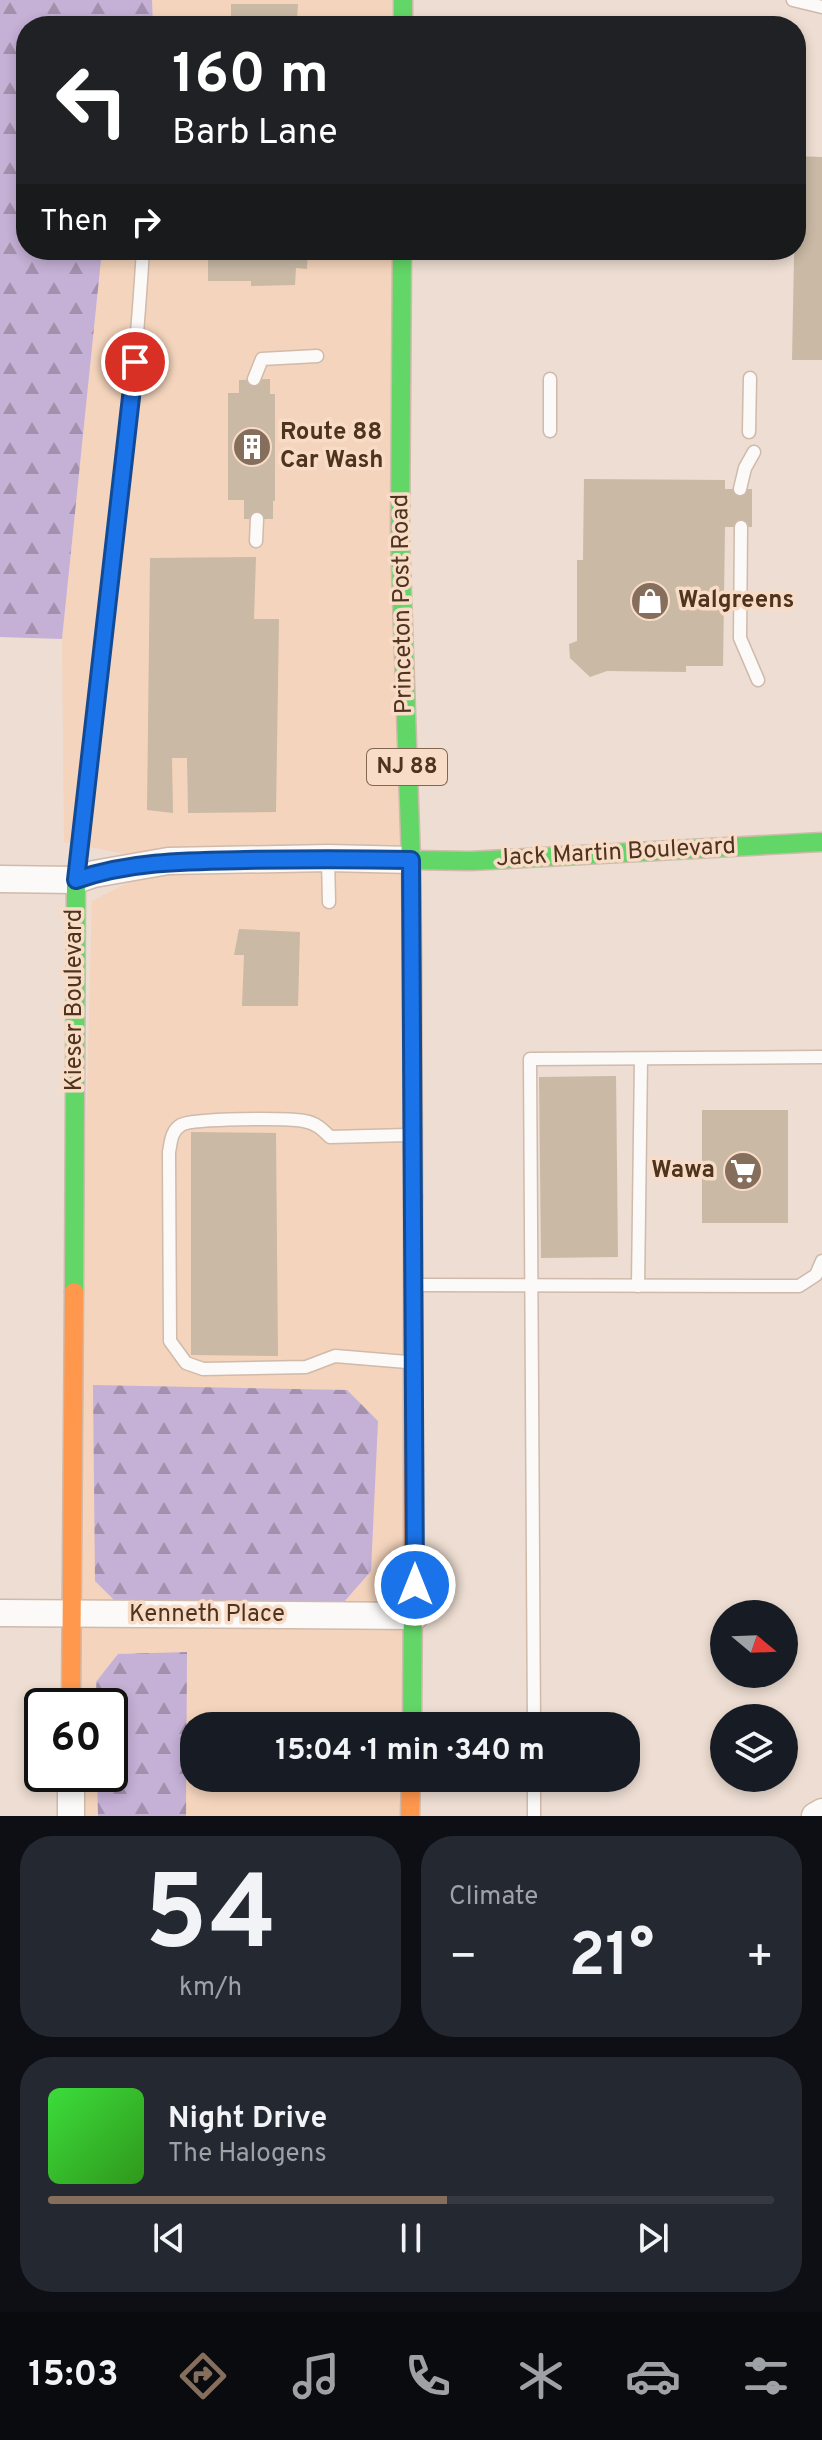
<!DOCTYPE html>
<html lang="en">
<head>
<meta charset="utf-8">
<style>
	:root { --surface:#171b24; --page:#242831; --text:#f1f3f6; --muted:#9ea1a6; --line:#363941; --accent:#866e5c }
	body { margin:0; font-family:Overpass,sans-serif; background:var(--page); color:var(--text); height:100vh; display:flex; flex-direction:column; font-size:30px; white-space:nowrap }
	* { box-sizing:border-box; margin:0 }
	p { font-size:26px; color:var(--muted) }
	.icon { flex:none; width:44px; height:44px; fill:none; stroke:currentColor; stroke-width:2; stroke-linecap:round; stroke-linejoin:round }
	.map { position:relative; height:1816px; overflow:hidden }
	.sheet { display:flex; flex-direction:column; gap:20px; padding:20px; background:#0d0f14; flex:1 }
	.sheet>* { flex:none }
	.hud { position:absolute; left:16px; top:16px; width:790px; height:244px; border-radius:32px; box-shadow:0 4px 12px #0003; background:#202124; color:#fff; overflow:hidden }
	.needle { width:52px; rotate:109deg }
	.fabs { position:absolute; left:710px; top:1600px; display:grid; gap:16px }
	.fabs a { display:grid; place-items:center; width:88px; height:88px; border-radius:50%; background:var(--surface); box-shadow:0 4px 12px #0003; font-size:40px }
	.speed { position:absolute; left:24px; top:1688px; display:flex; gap:16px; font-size:40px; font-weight:700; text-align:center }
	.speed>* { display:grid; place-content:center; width:104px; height:104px; border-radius:50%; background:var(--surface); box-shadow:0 4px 12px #0003; line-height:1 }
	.speed .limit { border:4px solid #111; border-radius:12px; background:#fff; color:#111 }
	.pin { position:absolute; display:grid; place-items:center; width:68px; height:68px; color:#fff; margin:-34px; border:4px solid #fff; border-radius:50%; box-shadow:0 2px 8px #0007 }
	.me { position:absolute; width:88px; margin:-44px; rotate:0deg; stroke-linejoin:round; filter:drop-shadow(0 0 6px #0008) }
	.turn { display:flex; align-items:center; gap:28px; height:168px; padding:0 24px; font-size:36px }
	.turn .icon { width:104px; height:104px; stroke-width:2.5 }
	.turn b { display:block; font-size:56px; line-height:68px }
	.then { display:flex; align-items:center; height:76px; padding:0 24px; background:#0003; gap:16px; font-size:30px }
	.big { font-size:60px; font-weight:700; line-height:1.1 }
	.sheet .card { flex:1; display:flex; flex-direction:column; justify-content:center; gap:12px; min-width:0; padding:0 28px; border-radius:32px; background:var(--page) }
	.sheet .dial { align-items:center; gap:0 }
	.dial b { font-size:104px; line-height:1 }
	.song { display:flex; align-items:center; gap:24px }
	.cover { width:96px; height:96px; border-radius:12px; background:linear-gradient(135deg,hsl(120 70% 55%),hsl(110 70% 35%)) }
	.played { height:8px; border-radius:4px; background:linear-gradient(90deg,var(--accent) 55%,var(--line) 55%) }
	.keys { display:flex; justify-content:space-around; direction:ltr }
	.heat { display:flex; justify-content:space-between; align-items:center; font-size:44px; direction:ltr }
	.sheet .tiles { flex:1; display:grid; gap:20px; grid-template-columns:1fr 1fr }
	.card:last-child { grid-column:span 2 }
	.trip { position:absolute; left:180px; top:1712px; width:460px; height:80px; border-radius:32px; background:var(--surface); box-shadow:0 4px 12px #0003; font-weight:700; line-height:80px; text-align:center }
	.tabs { display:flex; height:128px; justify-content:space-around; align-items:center; background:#090b0e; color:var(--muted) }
	.tabs .icon { width:56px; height:56px }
	.tabs .on { color:var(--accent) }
	.tabs b { font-size:36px; color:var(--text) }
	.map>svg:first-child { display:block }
</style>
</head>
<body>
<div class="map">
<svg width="822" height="1816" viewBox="0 0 822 1816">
	<defs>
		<pattern id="forest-firs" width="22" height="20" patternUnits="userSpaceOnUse" patternTransform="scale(2)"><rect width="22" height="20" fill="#c5b0d6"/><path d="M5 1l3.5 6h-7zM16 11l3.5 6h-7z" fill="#a290ad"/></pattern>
	</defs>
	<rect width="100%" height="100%" fill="#edddd2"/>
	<g fill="#f4d4bc">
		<polygon points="152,0 403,0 403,26 153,26"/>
		<polygon points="102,250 405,250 412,1726 194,1726 194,1778 411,1778 410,1816 71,1816 71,1774 110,1774 110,1706 71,1706 92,901 167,862 64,842 62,639"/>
	</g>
	<g fill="url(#forest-firs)">
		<polygon points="0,0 152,0 153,26 26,26 26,250 102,250 62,639 0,637"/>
		<polygon points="93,1385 347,1390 378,1421 371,1571 344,1602 116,1602 95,1581"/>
		<polygon points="187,1652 186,1816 98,1816 97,1774 110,1774 110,1706 97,1706 96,1682 118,1654"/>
	</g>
	<g fill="#c9b9a5">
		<polygon points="231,4 298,4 297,19 307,18 307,26 231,26"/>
		<polygon points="796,156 822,157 822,360 792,360"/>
		<polygon points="208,250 308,250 307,269 296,268 295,285 251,286 251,281 208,281"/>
		<polygon points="270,379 270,394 275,394 275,501 273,501 273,519 244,519 244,500 228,500 228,393 239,393 239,380"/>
		<polygon points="584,479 725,480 725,489 752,489 752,527 725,527 723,666 686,666 686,672 607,671 590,677 570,658 569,644 577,641 577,560 583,560"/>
		<polygon points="256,557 254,619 279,619 276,812 188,813 187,758 172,758 173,813 147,810 150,558"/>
		<polygon points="239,929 300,932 298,1006 242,1006 244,955 234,955"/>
		<polygon points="616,1076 618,1257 541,1258 539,1077"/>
		<rect x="702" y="1110" width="86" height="113"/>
		<polygon points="191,1132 276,1133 278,1356 191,1355"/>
		<polygon points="269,1712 313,1715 313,1726 269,1726"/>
		<polygon points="269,1778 313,1778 313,1786 269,1788"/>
	</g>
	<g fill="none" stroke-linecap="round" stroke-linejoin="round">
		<defs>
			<g id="lane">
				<polyline points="793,0 822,7"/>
				<polyline points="254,379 262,359 317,356"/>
				<polyline points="550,379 550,431"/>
				<polyline points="749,432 750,378"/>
				<polyline points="740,489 745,468 754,452"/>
				<polyline points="741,527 740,638 758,680"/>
				<polyline points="256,541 257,519"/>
				<polyline points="328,858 329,902"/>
				<path d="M76 875C101 667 130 459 143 250"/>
				<polyline points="420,1285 799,1286 816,1275 822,1261"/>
				<polyline points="638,1286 641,1059"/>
				<path d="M407 1362 335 1356 306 1367 203 1369 186 1363 170 1341 169 1152C171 1142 171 1131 181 1125 193 1118 287 1118 304 1121 316 1123 322 1129 330 1137L409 1135"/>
				<polyline points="534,1726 530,1059 822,1057"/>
				<polyline points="534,1778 534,1816"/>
			</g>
			<g id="street">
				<polyline points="0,879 76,880 94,874 168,861 328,858 411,860"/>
				<polyline points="0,1613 415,1616"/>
				<polyline points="71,1774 71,1816"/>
				<polyline points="815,1816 822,1812"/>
			</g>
			<g id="fast">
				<polyline points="403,0 403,26"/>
				<polyline points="402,250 400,538 411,860 412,958"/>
				<polyline points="411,860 471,861 822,842"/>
				<polyline points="74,1292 76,880"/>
				<polyline points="412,1726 413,1588"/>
			</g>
			<g id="slow">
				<polyline points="413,1588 413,1197"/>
				<polyline points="71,1706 74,1292"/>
				<polyline points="410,1816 411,1778"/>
			</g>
			<polyline id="jam" points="412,958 413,1197"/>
		</defs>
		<use href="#lane" stroke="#cfbaab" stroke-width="15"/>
		<use href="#street" stroke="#cfbaab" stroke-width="29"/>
		<use href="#fast" stroke="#cfbaab" stroke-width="21"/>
		<use href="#slow" stroke="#cfbaab" stroke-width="21"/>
		<use href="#jam" stroke="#cfbaab" stroke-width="21"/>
		<use href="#lane" stroke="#fcfaf8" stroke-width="12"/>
		<use href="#street" stroke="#fcfaf8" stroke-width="26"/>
		<use href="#fast" stroke="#63d668" stroke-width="18"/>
		<use href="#slow" stroke="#ff974d" stroke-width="18"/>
		<use href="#jam" stroke="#b3261e" stroke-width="18"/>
	</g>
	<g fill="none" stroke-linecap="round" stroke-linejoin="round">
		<defs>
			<path id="route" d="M135 362 76 880C130 861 188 861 245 860 300 859 355 859 411 860L415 1585"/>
		</defs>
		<use href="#route" stroke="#114b97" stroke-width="20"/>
		<use href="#route" stroke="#1a73e8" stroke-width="14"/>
	</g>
	<defs>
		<symbol id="building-disc" viewBox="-11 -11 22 22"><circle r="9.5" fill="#866e5c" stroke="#f8dcc7"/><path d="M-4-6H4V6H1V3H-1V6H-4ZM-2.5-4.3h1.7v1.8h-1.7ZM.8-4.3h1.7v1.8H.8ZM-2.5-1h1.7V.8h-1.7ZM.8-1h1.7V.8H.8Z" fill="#fff"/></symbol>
		<symbol id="shop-disc" viewBox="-11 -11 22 22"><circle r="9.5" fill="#866e5c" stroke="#f8dcc7"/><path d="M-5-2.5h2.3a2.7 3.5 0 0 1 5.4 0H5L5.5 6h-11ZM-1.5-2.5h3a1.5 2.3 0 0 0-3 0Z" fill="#fff"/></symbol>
		<symbol id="supermarket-disc" viewBox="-11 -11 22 22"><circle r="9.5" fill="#866e5c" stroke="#f8dcc7"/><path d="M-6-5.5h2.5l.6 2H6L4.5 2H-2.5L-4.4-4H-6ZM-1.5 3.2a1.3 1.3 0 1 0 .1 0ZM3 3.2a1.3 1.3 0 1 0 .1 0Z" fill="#fff"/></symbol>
	</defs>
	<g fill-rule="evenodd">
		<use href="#building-disc" x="230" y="425" width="44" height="44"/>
		<use href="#shop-disc" x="628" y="579" width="44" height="44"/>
		<use href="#supermarket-disc" x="721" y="1149" width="44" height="44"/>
	</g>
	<g text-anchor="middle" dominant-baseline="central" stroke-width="7" stroke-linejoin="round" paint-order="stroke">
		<rect fill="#f8dcc7" stroke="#816650" stroke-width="2" x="367" y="749" width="80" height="36" rx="6"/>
		<g font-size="22" font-weight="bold" fill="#4e331d">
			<text x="407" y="767">NJ 88</text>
		</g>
		<g font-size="24" font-weight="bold" fill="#4e331d" stroke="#f8dcc7" text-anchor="start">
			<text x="280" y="433">Route 88<tspan x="280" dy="28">Car Wash</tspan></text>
			<text x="678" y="601">Walgreens</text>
			<text x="715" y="1171" text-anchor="end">Wawa</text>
		</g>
		<g font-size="24" fill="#4e331d" stroke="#f8dcc7">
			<text transform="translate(403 604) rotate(-91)">Princeton Post Road</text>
			<text transform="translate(616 853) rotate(-3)">Jack Martin Boulevard</text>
			<text transform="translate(75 1000) rotate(-90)">Kieser Boulevard</text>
			<text x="207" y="1615">Kenneth Place</text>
		</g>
	</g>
</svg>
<div class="fabs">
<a><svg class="needle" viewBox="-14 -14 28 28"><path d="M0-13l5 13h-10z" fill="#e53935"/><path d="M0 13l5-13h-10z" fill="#9ea1a6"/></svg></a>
<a><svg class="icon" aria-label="layers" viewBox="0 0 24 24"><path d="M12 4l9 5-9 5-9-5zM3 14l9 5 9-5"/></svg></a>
</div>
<div class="speed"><div class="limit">60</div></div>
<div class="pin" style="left:135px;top:362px;background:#d93025"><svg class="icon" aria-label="arrive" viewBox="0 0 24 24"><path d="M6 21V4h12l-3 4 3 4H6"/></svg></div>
<svg class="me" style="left:415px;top:1585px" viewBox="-20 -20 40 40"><circle r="17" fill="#1a73e8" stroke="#fff" stroke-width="3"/><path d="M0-11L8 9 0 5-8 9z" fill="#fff"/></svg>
<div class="trip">15:04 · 1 min · 340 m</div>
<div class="hud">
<div class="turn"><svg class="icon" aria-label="left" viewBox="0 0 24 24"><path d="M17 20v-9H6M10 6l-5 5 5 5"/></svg><div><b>160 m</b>Barb Lane</div></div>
<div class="then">Then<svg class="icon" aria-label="right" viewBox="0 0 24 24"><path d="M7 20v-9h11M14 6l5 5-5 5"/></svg></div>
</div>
</div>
<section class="sheet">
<div class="tiles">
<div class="card dial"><b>54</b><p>km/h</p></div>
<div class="card"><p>Climate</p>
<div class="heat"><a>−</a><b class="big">21°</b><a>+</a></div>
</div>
<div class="card">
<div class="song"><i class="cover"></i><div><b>Night Drive</b><p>The Halogens</p></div></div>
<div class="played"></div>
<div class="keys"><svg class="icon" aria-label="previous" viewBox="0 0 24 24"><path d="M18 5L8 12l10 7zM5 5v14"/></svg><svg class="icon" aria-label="pause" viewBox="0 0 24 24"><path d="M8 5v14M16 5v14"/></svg><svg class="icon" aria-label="next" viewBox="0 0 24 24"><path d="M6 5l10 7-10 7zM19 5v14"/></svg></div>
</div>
</div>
</section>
<nav class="tabs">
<b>15:03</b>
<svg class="icon on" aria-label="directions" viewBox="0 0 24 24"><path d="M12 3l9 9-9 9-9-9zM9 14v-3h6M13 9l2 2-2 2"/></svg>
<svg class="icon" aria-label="music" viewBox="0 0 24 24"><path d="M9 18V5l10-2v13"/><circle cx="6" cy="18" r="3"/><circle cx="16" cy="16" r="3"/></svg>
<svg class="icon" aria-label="phone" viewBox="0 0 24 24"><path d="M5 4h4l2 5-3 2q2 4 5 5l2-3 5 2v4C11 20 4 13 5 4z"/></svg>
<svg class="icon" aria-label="climate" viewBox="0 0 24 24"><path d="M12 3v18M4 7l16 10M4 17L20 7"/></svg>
<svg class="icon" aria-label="car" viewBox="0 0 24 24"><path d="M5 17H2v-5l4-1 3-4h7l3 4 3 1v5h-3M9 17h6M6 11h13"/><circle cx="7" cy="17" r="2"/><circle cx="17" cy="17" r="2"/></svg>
<svg class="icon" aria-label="filters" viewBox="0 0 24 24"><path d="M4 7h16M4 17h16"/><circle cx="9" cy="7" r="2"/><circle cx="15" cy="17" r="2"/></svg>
</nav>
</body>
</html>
